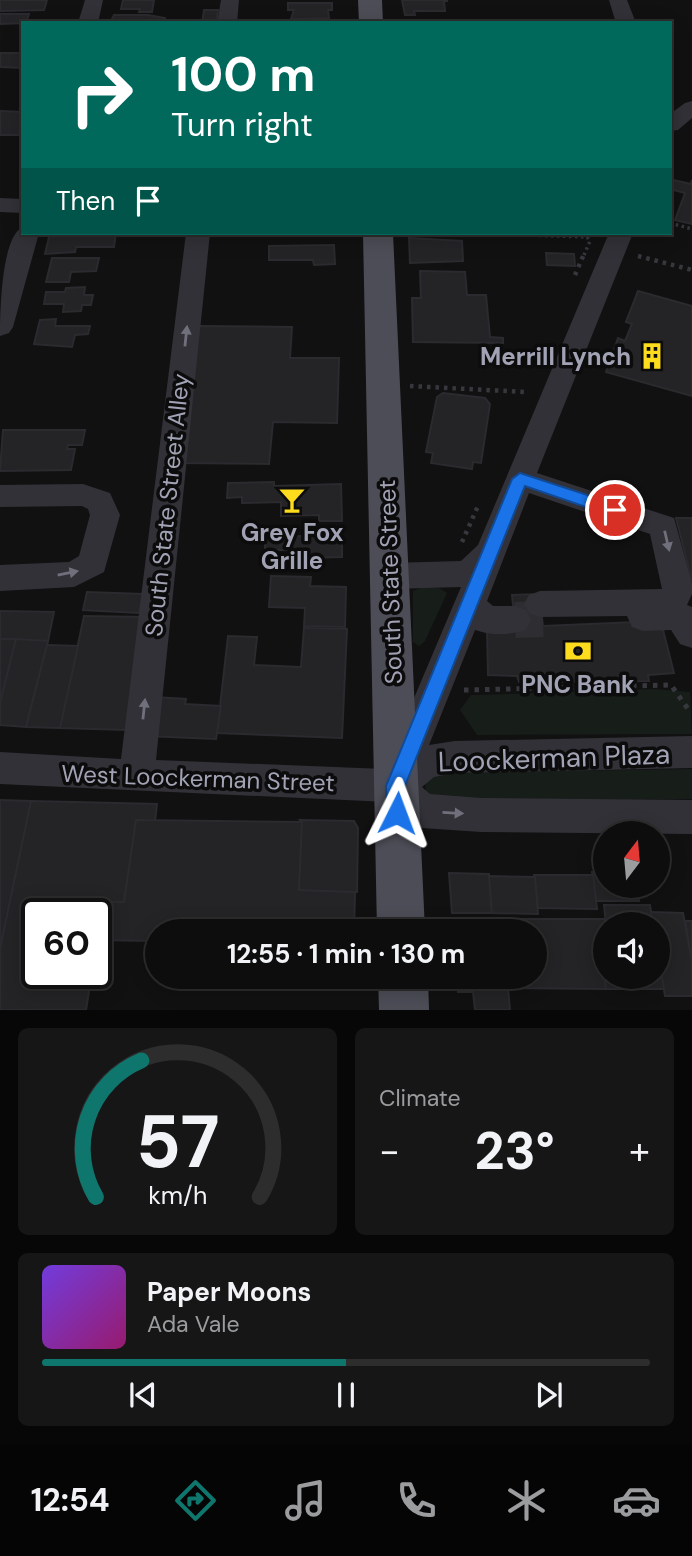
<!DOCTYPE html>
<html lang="en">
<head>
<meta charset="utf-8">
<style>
	:root { --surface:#0d0d0e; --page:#161617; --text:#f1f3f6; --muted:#9a9c9e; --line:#2d2d2e; --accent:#0f766e }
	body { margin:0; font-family:"DM Sans",sans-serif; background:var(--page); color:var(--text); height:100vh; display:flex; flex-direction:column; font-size:26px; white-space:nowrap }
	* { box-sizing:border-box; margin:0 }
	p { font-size:23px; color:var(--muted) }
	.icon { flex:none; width:38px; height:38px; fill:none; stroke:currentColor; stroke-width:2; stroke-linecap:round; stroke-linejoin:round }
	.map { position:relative; height:1010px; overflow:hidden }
	.details { display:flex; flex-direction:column; gap:18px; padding:18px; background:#070708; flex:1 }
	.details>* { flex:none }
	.hud { position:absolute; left:21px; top:21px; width:651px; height:214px; border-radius:0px; box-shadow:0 4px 18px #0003,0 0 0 2px var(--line); background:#00695c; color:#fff; overflow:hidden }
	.needle { width:46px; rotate:16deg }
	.controls { position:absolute; left:593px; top:821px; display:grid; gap:14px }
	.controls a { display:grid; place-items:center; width:77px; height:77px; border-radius:50%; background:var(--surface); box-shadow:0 4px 18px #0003,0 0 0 2px var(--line); font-size:35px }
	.speed { position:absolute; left:21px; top:898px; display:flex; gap:14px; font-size:35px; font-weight:700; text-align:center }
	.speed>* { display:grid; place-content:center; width:91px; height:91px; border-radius:50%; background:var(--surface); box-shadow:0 4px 18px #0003,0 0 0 2px var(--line); line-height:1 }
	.speed .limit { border:4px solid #111; border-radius:10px; background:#fff; color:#111 }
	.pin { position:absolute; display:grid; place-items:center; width:60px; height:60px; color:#fff; margin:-30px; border:4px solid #fff; border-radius:50%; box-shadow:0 2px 7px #0007 }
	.me { position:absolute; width:77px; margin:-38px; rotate:3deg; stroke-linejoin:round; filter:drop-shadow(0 0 5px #0008) }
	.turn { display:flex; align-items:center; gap:24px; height:147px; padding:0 35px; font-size:32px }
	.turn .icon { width:91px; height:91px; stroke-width:2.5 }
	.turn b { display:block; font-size:49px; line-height:60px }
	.then { display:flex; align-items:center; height:66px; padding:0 35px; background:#0003; gap:14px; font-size:26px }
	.big { font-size:52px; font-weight:700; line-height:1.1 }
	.details .widget { flex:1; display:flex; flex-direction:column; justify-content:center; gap:10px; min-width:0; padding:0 24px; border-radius:10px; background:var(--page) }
	.details .dial { align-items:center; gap:0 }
	.dial svg { height:182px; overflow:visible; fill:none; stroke:var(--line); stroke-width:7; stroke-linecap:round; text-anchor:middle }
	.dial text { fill:var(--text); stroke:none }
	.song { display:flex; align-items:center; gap:21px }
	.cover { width:84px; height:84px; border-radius:10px; background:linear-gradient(135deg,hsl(260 70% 55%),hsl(320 70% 35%)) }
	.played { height:7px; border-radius:4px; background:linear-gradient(90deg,var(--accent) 50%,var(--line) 50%) }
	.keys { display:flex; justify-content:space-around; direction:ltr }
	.heat { display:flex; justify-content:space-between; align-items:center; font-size:38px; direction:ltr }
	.details .tiles { flex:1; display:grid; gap:18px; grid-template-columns:1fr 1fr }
	.widget:last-child { grid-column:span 2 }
	.trip { position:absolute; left:145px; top:919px; width:402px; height:70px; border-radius:35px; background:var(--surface); box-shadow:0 4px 18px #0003,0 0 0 2px var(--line); font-weight:700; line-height:70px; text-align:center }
	.menu { display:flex; height:112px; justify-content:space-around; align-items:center; background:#050506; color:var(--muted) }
	.menu .icon { width:49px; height:49px }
	.menu .selected { color:var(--accent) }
	.menu b { font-size:32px; color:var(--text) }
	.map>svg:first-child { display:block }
</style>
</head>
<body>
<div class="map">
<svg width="692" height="1010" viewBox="0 0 692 1010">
	<rect width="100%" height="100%" fill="#111112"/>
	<g fill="#171d19">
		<polygon points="420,588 439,588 447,593 425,641 419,646 413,642 413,591"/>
		<polygon points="655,689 690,692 692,734 477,735 460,710 471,695 478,695"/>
		<polygon points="692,769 692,799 437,802 426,793 425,780 434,773"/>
	</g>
	<g fill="#242326" stroke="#2b2a2e" stroke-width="2">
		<polygon points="0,0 47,0 44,10 0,11"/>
		<polygon points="123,0 154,0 152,12 139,12 140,9 121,9"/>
		<polygon points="402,0 447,0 447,1 444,1 445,11 414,11 415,15 405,15"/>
		<polygon points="288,3 332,3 332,10 328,10 329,18 291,19 294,10 288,10"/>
		<polygon points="204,10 218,10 216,23 202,23"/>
		<polygon points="0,14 29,14 26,23 0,24"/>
		<polygon points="114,15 148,15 165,18 164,23 110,23"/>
		<polygon points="0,53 23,53 23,68 0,67"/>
		<polygon points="0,111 23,112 19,135 0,135"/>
		<polygon points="673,180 691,184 692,180 692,224 675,220 685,193 670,189"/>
		<polygon points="50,233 116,233 114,247 76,247 75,252 45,254"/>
		<polygon points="409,238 462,241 463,261 410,263"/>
		<polygon points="334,245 335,264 314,265 313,260 269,260 269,246"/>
		<polygon points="546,253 574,254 575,266 547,265"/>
		<polygon points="52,258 99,258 96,271 71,272 69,282 46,282"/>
		<polygon points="420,271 465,272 467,295 486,295 490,337 503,338 503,343 413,342 412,298 421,298"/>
		<polygon points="85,287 84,295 93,295 91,305 82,305 81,311 63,312 64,304 44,304 46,292 65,292 66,288"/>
		<polygon points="638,291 692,306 692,396 606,372 618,338 625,341 632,324 626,322"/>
		<polygon points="56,319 55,326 90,326 88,334 75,335 72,347 34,344 40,320"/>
		<polygon points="199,326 292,327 290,358 339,358 337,423 273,422 269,464 179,463"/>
		<polygon points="443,393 485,398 490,404 481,463 473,462 472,469 431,463 433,453 426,452 437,397"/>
		<polygon points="3,430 85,430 82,445 68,445 67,449 75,449 71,470 0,471"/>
		<polygon points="274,482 274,486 341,484 342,521 319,521 319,515 281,516 281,502 242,503 242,497 227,498 228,483"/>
		<polygon points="676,518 692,518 692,581"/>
		<polygon points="342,535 342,557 301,558 301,550 265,550 265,537"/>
		<polygon points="271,576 311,577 310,586 346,587 345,627 304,626 305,608 269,607"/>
		<polygon points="87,592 143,594 139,613 83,610"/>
		<polygon points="539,594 543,626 637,622 662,626 674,673 648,675 649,681 519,682 517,676 488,675 487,628 515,624 512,595"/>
		<polygon points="0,611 54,612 48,641 0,639"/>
		<polygon points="84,616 147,617 128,730 60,728"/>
		<polygon points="304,628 347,629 342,738 217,733 228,636 257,637 254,665 301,667"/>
		<polygon points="0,639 16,639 0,703"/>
		<polygon points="16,639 48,641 26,727 0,725 0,703"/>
		<polygon points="47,645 78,646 60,728 26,727"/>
		<polygon points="154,697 186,699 185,704 221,706 216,739 146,736"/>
		<polygon points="0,800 31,801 0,949"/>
		<polygon points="31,801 157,804 155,821 136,820 124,902 104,902 96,947 96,914 37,914 37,973 92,973 86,1010 0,1010 0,949"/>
		<polygon points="136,820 302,822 299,890 355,892 354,931 158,931 158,941 97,940 104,902 124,902"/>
		<polygon points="300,820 354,821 358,828 357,892 299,890 302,822"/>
		<polygon points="592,872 606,872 606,886 637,886 639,901 596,901"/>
		<polygon points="449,873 489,874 492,913 452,913"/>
		<polygon points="534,875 593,875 597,909 538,908"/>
		<polygon points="489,876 535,877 538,914 492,913"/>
		<polygon points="604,905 650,905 653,924 606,924"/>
		<polygon points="651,912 683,913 692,961 692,996 665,996 658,954 658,924 653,924"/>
		<polygon points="453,919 606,919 606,924 598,934 606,989 508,988 510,1010 475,1010 473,992 458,992 457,976 536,976 536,931 454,931"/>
		<polygon points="685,921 692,921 692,961"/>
		<polygon points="606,925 606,976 658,976 658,954 664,989 606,989 598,934"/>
	</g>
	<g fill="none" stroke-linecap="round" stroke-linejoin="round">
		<polyline stroke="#2e2e32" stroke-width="36" stroke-dasharray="36 18" stroke-linecap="butt" points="515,620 543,619"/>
		<g stroke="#37383e" stroke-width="3.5" stroke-dasharray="2.5 3.5" stroke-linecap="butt">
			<polyline points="670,223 692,229"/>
			<polyline points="461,233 587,237 590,241 584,255"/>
		</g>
		<g stroke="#37383e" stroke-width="4.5" stroke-dasharray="3.5 5" stroke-linecap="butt">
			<polyline points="638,256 692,270"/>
			<polyline points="575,275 584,254"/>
			<polyline points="410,386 526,392"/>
			<polyline points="462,542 478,506"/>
		</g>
		<polyline stroke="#37383e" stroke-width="5" stroke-dasharray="4.5 6" stroke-linecap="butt" points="464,690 671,685 688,709"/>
		<g fill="#323137" fill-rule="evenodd">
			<polygon points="85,0 103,0 98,23 78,23"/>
			<polygon points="221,0 239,0 237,23 217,23"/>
			<polygon points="609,0 627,0 636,23 616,23"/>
			<polygon points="692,101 692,118 678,130 670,131 670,114 685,103"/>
			<polygon points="0,198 23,199 23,213 0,212"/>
			<path d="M23 227V233H39L13 327 9 333 0 336C0 314 1 236 23 227Z"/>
			<path d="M186 233H210L156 760 384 769 461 587 390 589 379 585 374 576 379 567 390 563 461 561 478 545 609 233H633L537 473 674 518 692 583V594L687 605 692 607V648L680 644 671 630 643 631 632 627 627 616 540 617 529 613 524 604 529 595 540 591 662 589 650 534 529 493 487 601 493 606H515L526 610 531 620 526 630C510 635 492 636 475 630L429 745 455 741 692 736V768L455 773 434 777 422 787 430 794 481 798 692 800V834L481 832 422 828 409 823 388 802 0 784V752L121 759Z"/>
			<polygon points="83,484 110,493 120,515 104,572 74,587 0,591 0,565 69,562 79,556 90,515 88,509 82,506 0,507 0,485"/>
		</g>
		<g fill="#4d4d57" fill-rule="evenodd">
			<polygon points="358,0 382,0 383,23 359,23"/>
			<polygon points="363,233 393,233 425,931 377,931"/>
			<polygon points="378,976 428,976 429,1010 379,1010"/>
		</g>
	</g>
	<defs><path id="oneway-solid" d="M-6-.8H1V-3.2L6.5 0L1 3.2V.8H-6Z" transform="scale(1.75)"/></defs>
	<g fill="#6f707c">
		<use href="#oneway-solid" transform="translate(186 336) rotate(-84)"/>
		<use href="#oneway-solid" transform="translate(667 541) rotate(77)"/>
		<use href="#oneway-solid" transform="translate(68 573) rotate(-11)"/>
		<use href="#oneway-solid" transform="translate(144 709) rotate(-84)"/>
		<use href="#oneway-solid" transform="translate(453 813) rotate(3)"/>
	</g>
	<polygon fill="#1a73e8" stroke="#114b97" stroke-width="2" points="520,473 621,506 623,510 615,517 525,486 405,786 406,813 403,820 397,822 390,820 387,813 386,786 512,479"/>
	<defs>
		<symbol id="building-bare" viewBox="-9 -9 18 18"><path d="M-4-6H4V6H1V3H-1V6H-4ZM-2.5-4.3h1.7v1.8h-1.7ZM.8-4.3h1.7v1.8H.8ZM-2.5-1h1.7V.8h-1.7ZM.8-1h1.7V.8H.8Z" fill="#fddc1e" stroke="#0c0c0d" stroke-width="2.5" paint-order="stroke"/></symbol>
		<symbol id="bar-bare" viewBox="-9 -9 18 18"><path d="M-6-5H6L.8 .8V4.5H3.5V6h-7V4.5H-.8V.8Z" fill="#fddc1e" stroke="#0c0c0d" stroke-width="2.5" paint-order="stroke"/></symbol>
		<symbol id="bank-bare" viewBox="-9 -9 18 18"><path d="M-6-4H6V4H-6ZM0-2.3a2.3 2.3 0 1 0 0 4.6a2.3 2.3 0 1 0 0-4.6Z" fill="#fddc1e" stroke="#0c0c0d" stroke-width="2.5" paint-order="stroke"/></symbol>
	</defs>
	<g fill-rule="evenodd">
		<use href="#building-bare" x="633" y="337" width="38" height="38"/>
		<use href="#bar-bare" x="273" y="481" width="38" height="38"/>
		<use href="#bank-bare" x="559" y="632" width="38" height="38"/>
	</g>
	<g text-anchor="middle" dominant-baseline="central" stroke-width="7" stroke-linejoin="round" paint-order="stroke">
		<g font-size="24" font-weight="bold" fill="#a1a3b4" stroke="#0c0c0d">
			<text x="631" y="356" text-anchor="end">Merrill Lynch</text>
			<text x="292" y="532">Grey Fox<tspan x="292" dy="28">Grille</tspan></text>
			<text x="578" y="684">PNC Bank</text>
		</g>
		<g font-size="24" fill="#a1a3b4" stroke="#0c0c0d">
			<text transform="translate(167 505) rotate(-84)">South State Street Alley</text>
			<text transform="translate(390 582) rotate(-92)">South State Street</text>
			<text transform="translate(198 778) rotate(2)">West Loockerman Street</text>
		</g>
		<g font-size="28" fill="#a1a3b4" stroke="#0c0c0d">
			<text transform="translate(554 758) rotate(-2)">Loockerman Plaza</text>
		</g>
	</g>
</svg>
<div class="controls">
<a><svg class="needle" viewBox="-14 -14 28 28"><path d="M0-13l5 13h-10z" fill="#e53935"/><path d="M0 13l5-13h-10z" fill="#9a9c9e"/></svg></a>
<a><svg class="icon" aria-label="sound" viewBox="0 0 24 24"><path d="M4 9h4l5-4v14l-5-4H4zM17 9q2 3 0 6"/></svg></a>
</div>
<div class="speed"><div class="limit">60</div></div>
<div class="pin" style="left:615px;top:510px;background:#d93025"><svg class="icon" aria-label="arrive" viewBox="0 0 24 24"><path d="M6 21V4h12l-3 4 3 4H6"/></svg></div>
<svg class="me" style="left:397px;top:813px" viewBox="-20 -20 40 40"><path d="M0-17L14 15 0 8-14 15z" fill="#1a73e8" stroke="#fff" stroke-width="4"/></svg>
<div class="trip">12:55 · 1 min · 130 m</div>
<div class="hud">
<div class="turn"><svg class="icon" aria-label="right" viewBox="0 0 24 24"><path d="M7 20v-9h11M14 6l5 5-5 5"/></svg><div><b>100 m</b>Turn right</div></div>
<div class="then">Then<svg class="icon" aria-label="arrive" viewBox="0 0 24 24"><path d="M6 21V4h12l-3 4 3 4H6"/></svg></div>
</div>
</div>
<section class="details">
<div class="tiles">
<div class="widget dial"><svg viewBox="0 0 100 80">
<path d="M14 69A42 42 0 1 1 86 69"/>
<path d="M14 69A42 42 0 0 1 34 9" stroke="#0f766e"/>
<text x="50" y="56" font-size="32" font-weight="700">57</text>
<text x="50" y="72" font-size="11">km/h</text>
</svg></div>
<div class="widget"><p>Climate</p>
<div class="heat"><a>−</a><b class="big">23°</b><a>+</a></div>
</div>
<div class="widget">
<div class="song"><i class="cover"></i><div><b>Paper Moons</b><p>Ada Vale</p></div></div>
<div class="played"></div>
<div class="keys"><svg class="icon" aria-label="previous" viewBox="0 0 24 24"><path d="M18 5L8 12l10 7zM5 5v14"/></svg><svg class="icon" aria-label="pause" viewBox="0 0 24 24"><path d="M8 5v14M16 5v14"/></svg><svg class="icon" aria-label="next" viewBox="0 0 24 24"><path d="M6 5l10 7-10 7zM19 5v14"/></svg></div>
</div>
</div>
</section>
<nav class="menu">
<b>12:54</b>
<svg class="icon selected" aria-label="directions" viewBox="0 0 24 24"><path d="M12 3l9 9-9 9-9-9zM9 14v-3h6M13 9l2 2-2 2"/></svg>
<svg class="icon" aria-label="music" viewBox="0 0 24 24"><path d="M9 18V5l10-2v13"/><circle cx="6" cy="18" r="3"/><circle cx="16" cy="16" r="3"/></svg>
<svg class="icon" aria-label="phone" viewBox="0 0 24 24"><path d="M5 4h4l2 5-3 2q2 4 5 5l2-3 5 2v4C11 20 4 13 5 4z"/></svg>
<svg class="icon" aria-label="climate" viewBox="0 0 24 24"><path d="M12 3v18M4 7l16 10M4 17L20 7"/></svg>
<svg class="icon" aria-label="car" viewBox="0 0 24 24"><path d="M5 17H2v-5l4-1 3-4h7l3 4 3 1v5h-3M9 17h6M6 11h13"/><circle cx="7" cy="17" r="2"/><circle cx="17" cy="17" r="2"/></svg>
</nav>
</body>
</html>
